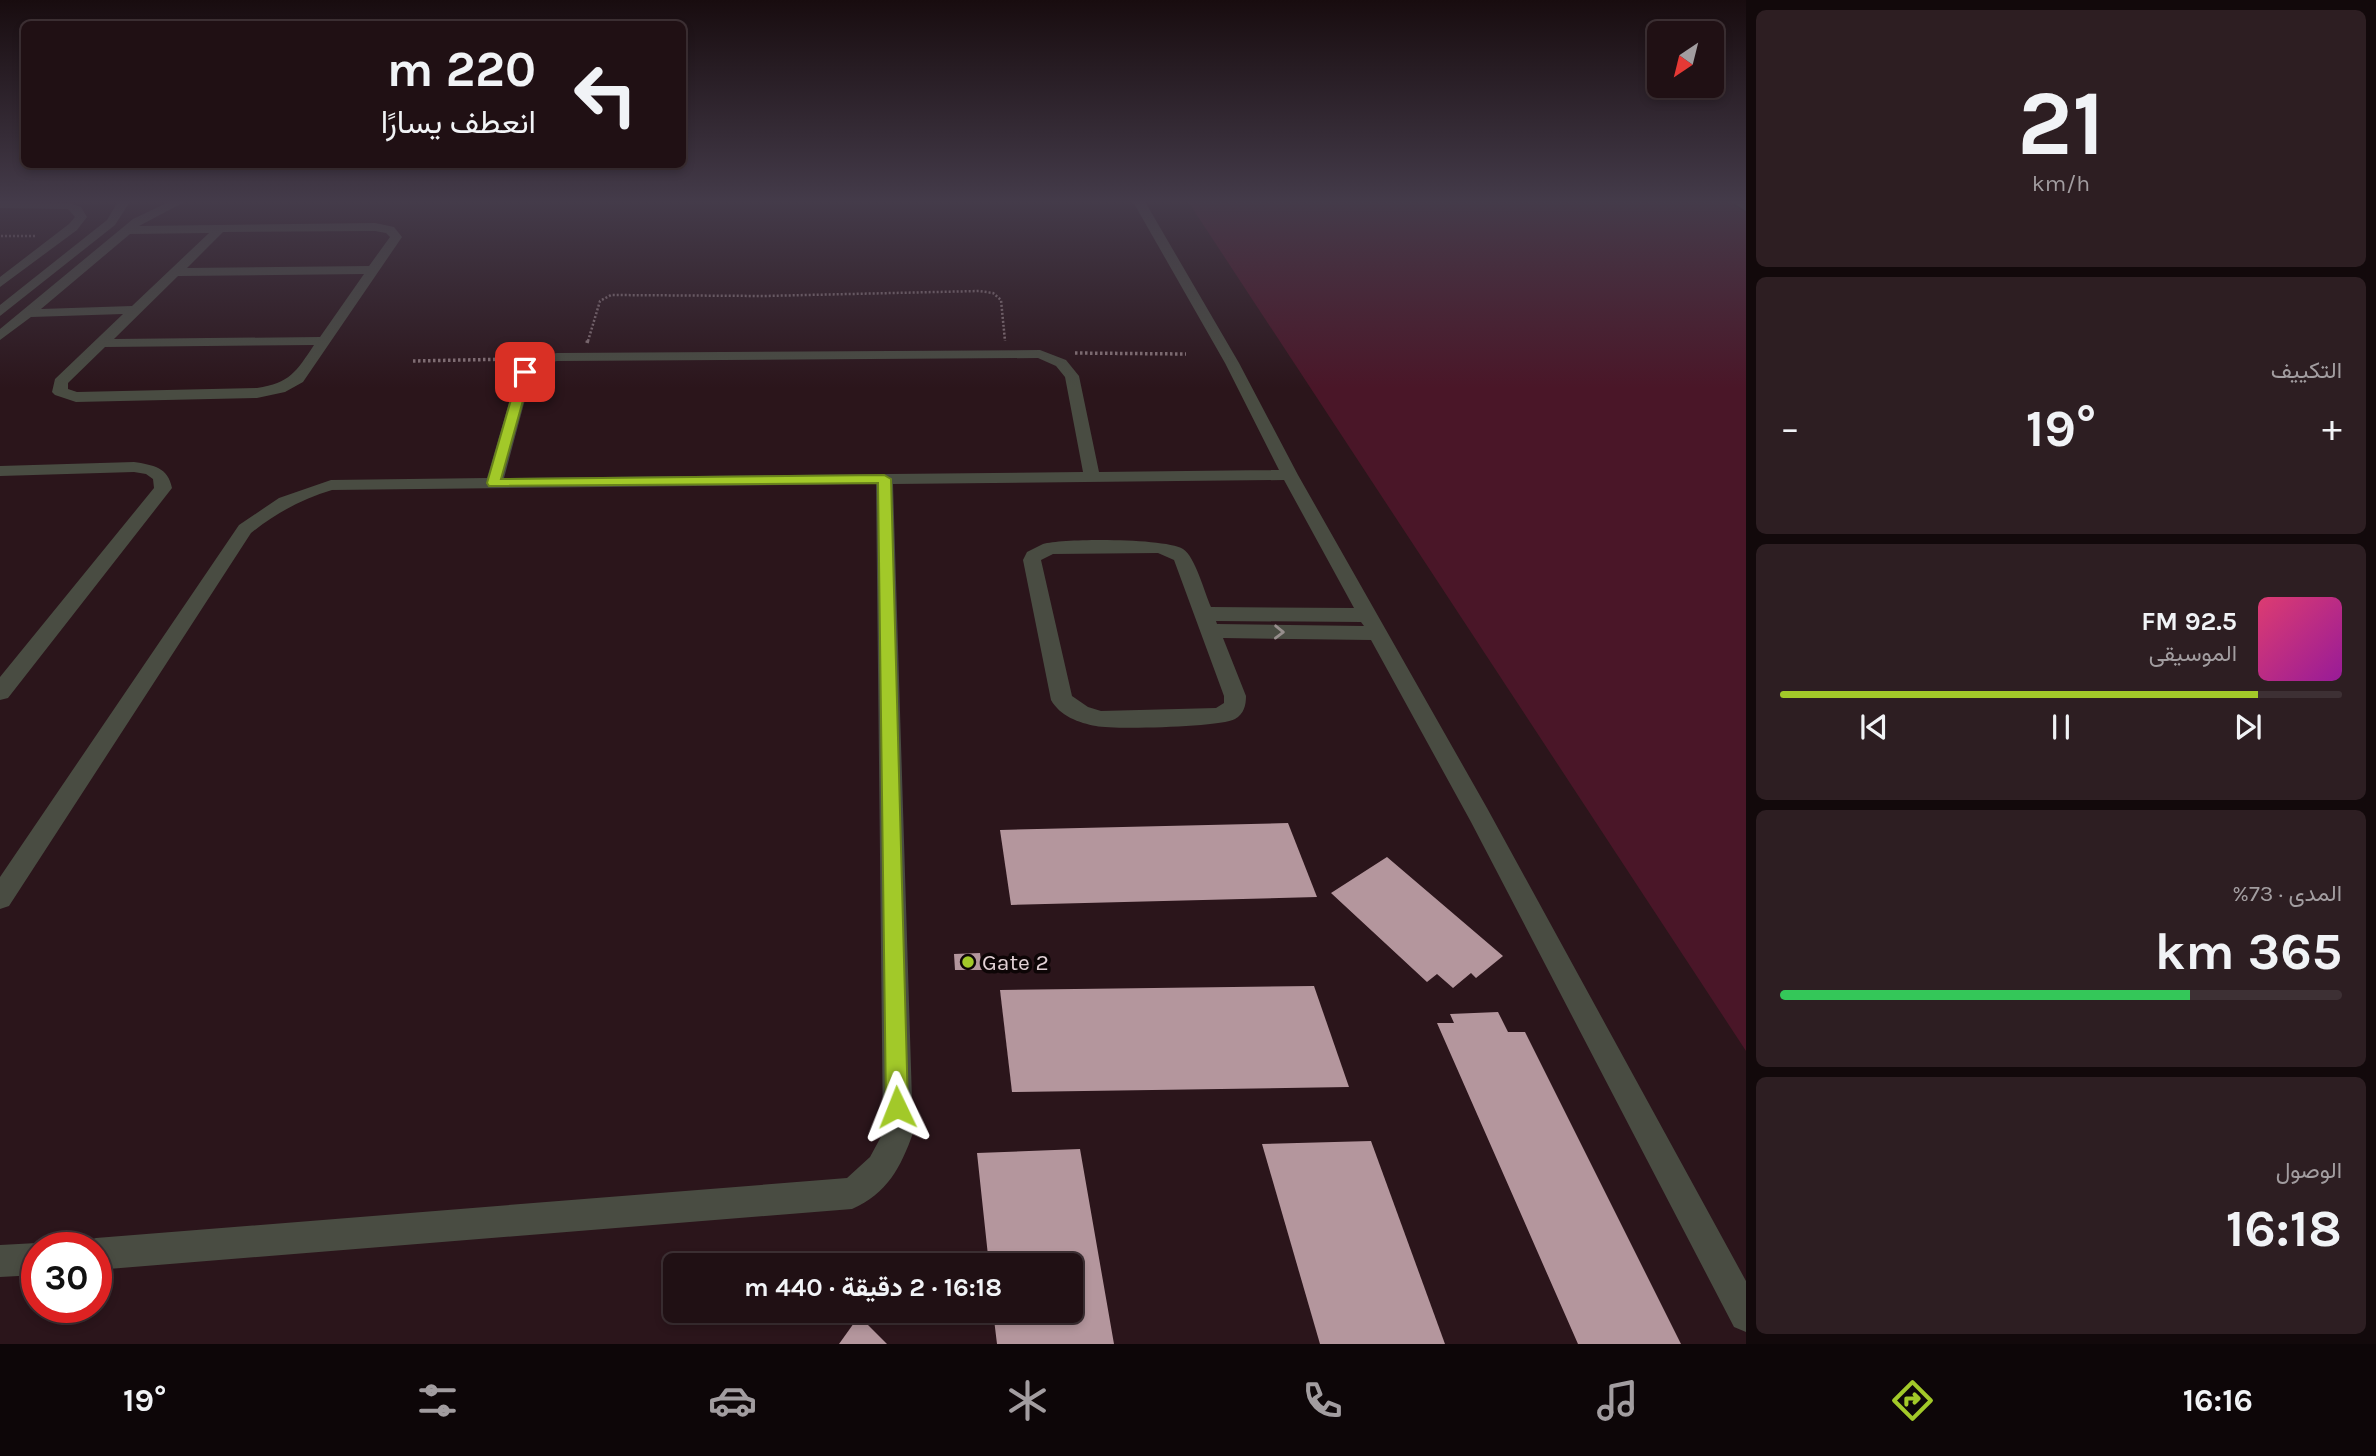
<!DOCTYPE html>
<html lang="ar">
<head>
<meta charset="utf-8">
<style>
	:root { --surface:#201014; --page:#2d1e22; --text:#f1f3f6; --muted:#a29da0; --line:#3d3034; --accent:#a2c929 }
	body { margin:0; font-family:Karla,Vazirmatn,sans-serif; background:var(--page); color:var(--text); direction:rtl; height:100vh; display:flex; flex-direction:column; font-size:26px; white-space:nowrap }
	* { box-sizing:border-box; margin:0 }
	p { font-size:23px; color:var(--muted) }
	.icon { flex:none; width:38px; height:38px; fill:none; stroke:currentColor; stroke-width:2; stroke-linecap:round; stroke-linejoin:round }
	.map { position:relative; flex:1; overflow:hidden; direction:ltr }
	.drawer { display:flex; flex-direction:column; gap:10px; padding:10px; background:#12090b; width:630px }
	.drawer>* { flex:none }
	.hud { position:absolute; left:21px; top:21px; width:665px; height:147px; border-radius:10px; box-shadow:0 4px 10px #0003,0 0 0 2px var(--line); direction:rtl; background:#201014; color:var(--text); overflow:hidden }
	.needle { width:46px; rotate:215deg }
	.fabs { position:absolute; left:1647px; top:21px; display:grid; gap:14px }
	.fabs a { display:grid; place-items:center; width:77px; height:77px; border-radius:10px; background:var(--surface); box-shadow:0 4px 10px #0003,0 0 0 2px var(--line); font-size:35px }
	.speed { position:absolute; left:21px; top:1232px; display:flex; gap:14px; font-size:35px; font-weight:700; text-align:center }
	.speed>* { display:grid; place-content:center; width:91px; height:91px; border-radius:50%; background:var(--surface); box-shadow:0 4px 10px #0003,0 0 0 2px var(--line); line-height:1 }
	.speed .limit { border:10px solid #d22; background:#fff; color:#111 }
	.pin { position:absolute; display:grid; place-items:center; width:60px; height:60px; color:#fff; margin:-30px; border-radius:14px; box-shadow:0 4px 10px #0006 }
	.me { position:absolute; width:77px; margin:-38px; rotate:358deg; stroke-linejoin:round; filter:drop-shadow(0 0 5px #0008) }
	.turn { display:flex; align-items:center; gap:24px; height:147px; padding:0 35px; font-size:32px }
	.turn .icon { width:91px; height:91px; stroke-width:2.5 }
	.turn b { display:block; font-size:49px; line-height:60px }
	.big { font-size:52px; font-weight:700; line-height:1.1 }
	.drawer .card { flex:1; display:flex; flex-direction:column; justify-content:center; gap:10px; min-width:0; padding:0 24px; border-radius:10px; background:var(--page) }
	.drawer .dial { align-items:center; gap:0 }
	.dial b { font-size:91px; line-height:1 }
	.song { display:flex; align-items:center; gap:21px }
	.cover { width:84px; height:84px; border-radius:10px; background:linear-gradient(135deg,hsl(340 70% 55%),hsl(300 70% 35%)) }
	.played { height:7px; border-radius:4px; background:linear-gradient(90deg,var(--accent) 85%,var(--line) 85%) }
	.keys { display:flex; justify-content:space-around; direction:ltr }
	.heat { display:flex; justify-content:space-between; align-items:center; font-size:38px; direction:ltr }
	.charge { height:10px; border-radius:5px; background:linear-gradient(90deg,#34c759 73%,var(--line) 0) }
	.trip { position:absolute; left:663px; top:1253px; width:420px; height:70px; border-radius:10px; background:var(--surface); box-shadow:0 4px 10px #0003,0 0 0 2px var(--line); font-weight:700; line-height:70px; text-align:center; direction:rtl }
	.tab-bar { display:flex; height:112px; justify-content:space-around; align-items:center; background:#0d0608; color:var(--muted) }
	.tab-bar .icon { width:49px; height:49px }
	.tab-bar .active { color:var(--accent) }
	.tab-bar b { font-size:32px; color:var(--text) }
	main { display:flex; flex:1; min-height:0 }
	.map>svg:first-child { display:block }
</style>
</head>
<body>
<main>
<section class="drawer">
<div class="card dial"><b>21</b><p>km/h</p></div>
<div class="card"><p>التكييف</p>
<div class="heat"><a>−</a><b class="big">19°</b><a>+</a></div>
</div>
<div class="card">
<div class="song"><i class="cover"></i><div><b>92.5 FM</b><p>الموسيقى</p></div></div>
<div class="played"></div>
<div class="keys"><svg class="icon" aria-label="previous" viewBox="0 0 24 24"><path d="M18 5L8 12l10 7zM5 5v14"/></svg><svg class="icon" aria-label="pause" viewBox="0 0 24 24"><path d="M8 5v14M16 5v14"/></svg><svg class="icon" aria-label="next" viewBox="0 0 24 24"><path d="M6 5l10 7-10 7zM19 5v14"/></svg></div>
</div>
<div class="card"><p>المدى · 73%</p><b class="big">365 km</b><div class="charge"></div></div>
<div class="card"><p>الوصول</p><b class="big">16:18</b></div>
</section>
<div class="map">
<svg width="1746" height="1344" viewBox="0 0 1746 1344">
	<rect width="100%" height="100%" fill="#2b151b"/>
	<polygon fill="#4a1628" points="1187,200 1726,200 1746,213 1746,1051"/>
	<g fill="#b4969d">
		<polygon points="1288,823 1317,897 1011,905 1000,830"/>
		<polygon points="1387,857 1503,956 1476,978 1471,973 1453,988 1437,974 1427,982 1331,893"/>
		<polygon points="980,953 982,970 955,970 954,954"/>
		<polygon points="1314,986 1349,1087 1012,1092 1000,990"/>
		<polygon points="1498,1012 1508,1032 1525,1032 1681,1344 1578,1344 1437,1023 1454,1023 1450,1014"/>
		<polygon points="1371,1141 1445,1344 1320,1344 1262,1144"/>
		<polygon points="1080,1149 1114,1344 997,1344 993,1311 1071,1311 1071,1265 989,1265 977,1153"/>
		<polygon points="859,1316 887,1344 839,1344"/>
	</g>
	<g fill="none" stroke-linecap="round" stroke-linejoin="round">
		<g stroke="#887479" stroke-width="2.5" stroke-dasharray="2 2" stroke-linecap="butt">
			<polyline points="1,236 35,236"/>
			<polyline points="588,341 600,301 611,295 764,296 979,291 993,293 1001,300 1005,341"/>
		</g>
		<g stroke="#887479" stroke-width="3.5" stroke-dasharray="2.5 2.5" stroke-linecap="butt">
			<polyline points="587,343 588,339"/>
			<polyline points="1075,353 1186,354"/>
			<polyline points="413,361 513,359"/>
		</g>
		<g fill="#494c42" fill-rule="evenodd">
			<polygon points="119,200 131,200 115,225 0,316 0,305 107,220"/>
			<path d="M173 200 186 201 139 226 375 223 394 227 402 237 303 382 285 392 257 398 76 402 55 395 52 392 55 379 123 314 31 317 0 340V329L133 219ZM375 231 386 233 390 237 369 266 187 268 223 232ZM209 233 132 306 41 309 130 234ZM364 274 320 337 114 339 178 276ZM314 345C296 372 290 383 257 388L77 392 68 389V383L105 347Z"/>
			<path d="M1132 200H1144L1239 363 1298 475 1487 808 1746 1281V1332L1734 1327 1471 822 1371 640 1223 638 1246 696C1246 705 1244 714 1235 719 1221 727 1114 730 1096 726 1079 723 1060 716 1051 700L1023 560 1027 552 1043 544C1065 538 1165 538 1183 549 1195 556 1205 594 1211 607L1354 608 1284 480 893 484 913 1133C901 1167 887 1194 852 1209L96 1270V1248H82L84 1242 96 1238 847 1178 870 1157 883 1133 876 484 332 490C302 499 276 513 251 533L9 906 0 909V877L239 525 279 498 331 480 487 478 519 368 530 358 557 353 1040 350 1066 360 1079 376 1099 472 1279 470 1225 363ZM1038 358 1056 366 1065 377 1083 472 504 478 533 370 540 365 557 361ZM1158 553 1174 560 1224 696V703L1216 708 1101 711 1088 707 1072 696 1041 560 1053 554ZM1216 621 1361 622 1364 626 1217 624Z"/>
			<polygon points="1728,200 1746,203 1746,211"/>
			<polygon points="0,202 69,203 81,207 87,217 77,230 0,287 0,277 69,224 75,217 68,209 0,208"/>
			<path d="M134 462C153 465 168 467 172 488L8 698 0 700V677L154 488 153 479 146 474 134 472 0 476V466Z"/>
			<polygon points="37,1243 49,1248 37,1248 37,1275 0,1277 0,1245"/>
		</g>
	</g>
	<defs><path id="oneway-chevron" d="M-2-3.5L2.5 0L-2 3.5" fill="none" stroke-width="1.6" stroke-linecap="round" stroke-linejoin="round" transform="scale(1.75)"/></defs>
	<use stroke="#968e8c" href="#oneway-chevron" transform="translate(1279 632) rotate(1)"/>
	<linearGradient id="sky" x2="0" y2="1"><stop stop-color="#180c0f"/><stop offset="0.52" stop-color="#443b4a"/><stop offset="1" stop-color="#443b4a" stop-opacity="0"/></linearGradient>
	<rect width="1746" height="388" fill="url(#sky)"/>
	<polygon fill="#a2c929" stroke="#69831b" stroke-width="2" points="525,368 531,372 501,479 884,475 891,479 908,1107 905,1115 897,1119 889,1115 886,1107 878,483 489,486 487,483 519,372"/>
	<circle fill="#a2c929" stroke="#0d0506" stroke-width="2.5" cx="968" cy="962" r="7"/>
	<g text-anchor="middle" dominant-baseline="central" stroke-width="7" stroke-linejoin="round" paint-order="stroke">
		<g font-size="23" fill="#e2d1d5" stroke="#0d0506" text-anchor="start">
			<text x="982" y="962">Gate 2</text>
		</g>
	</g>
</svg>
<div class="fabs">
<a><svg class="needle" viewBox="-14 -14 28 28"><path d="M0-13l5 13h-10z" fill="#e53935"/><path d="M0 13l5-13h-10z" fill="#a29da0"/></svg></a>
</div>
<div class="speed"><div class="limit">30</div></div>
<div class="pin" style="left:525px;top:372px;background:#d93025"><svg class="icon" aria-label="arrive" viewBox="0 0 24 24"><path d="M6 21V4h12l-3 4 3 4H6"/></svg></div>
<svg class="me" style="left:897px;top:1107px" viewBox="-20 -20 40 40"><path d="M0-17L14 15 0 8-14 15z" fill="#a2c929" stroke="#fff" stroke-width="4"/></svg>
<div class="trip">16:18 · 2 دقيقة · 440 m</div>
<div class="hud">
<div class="turn"><svg class="icon" aria-label="left" viewBox="0 0 24 24"><path d="M17 20v-9H6M10 6l-5 5 5 5"/></svg><div><b>220 m</b>انعطف يسارًا</div></div>
</div>
</div>
</main>
<nav class="tab-bar">
<b>16:16</b>
<svg class="icon active" aria-label="directions" viewBox="0 0 24 24"><path d="M12 3l9 9-9 9-9-9zM9 14v-3h6M13 9l2 2-2 2"/></svg>
<svg class="icon" aria-label="music" viewBox="0 0 24 24"><path d="M9 18V5l10-2v13"/><circle cx="6" cy="18" r="3"/><circle cx="16" cy="16" r="3"/></svg>
<svg class="icon" aria-label="phone" viewBox="0 0 24 24"><path d="M5 4h4l2 5-3 2q2 4 5 5l2-3 5 2v4C11 20 4 13 5 4z"/></svg>
<svg class="icon" aria-label="climate" viewBox="0 0 24 24"><path d="M12 3v18M4 7l16 10M4 17L20 7"/></svg>
<svg class="icon" aria-label="car" viewBox="0 0 24 24"><path d="M5 17H2v-5l4-1 3-4h7l3 4 3 1v5h-3M9 17h6M6 11h13"/><circle cx="7" cy="17" r="2"/><circle cx="17" cy="17" r="2"/></svg>
<svg class="icon" aria-label="filters" viewBox="0 0 24 24"><path d="M4 7h16M4 17h16"/><circle cx="9" cy="7" r="2"/><circle cx="15" cy="17" r="2"/></svg>
<b>19°</b>
</nav>
</body>
</html>
